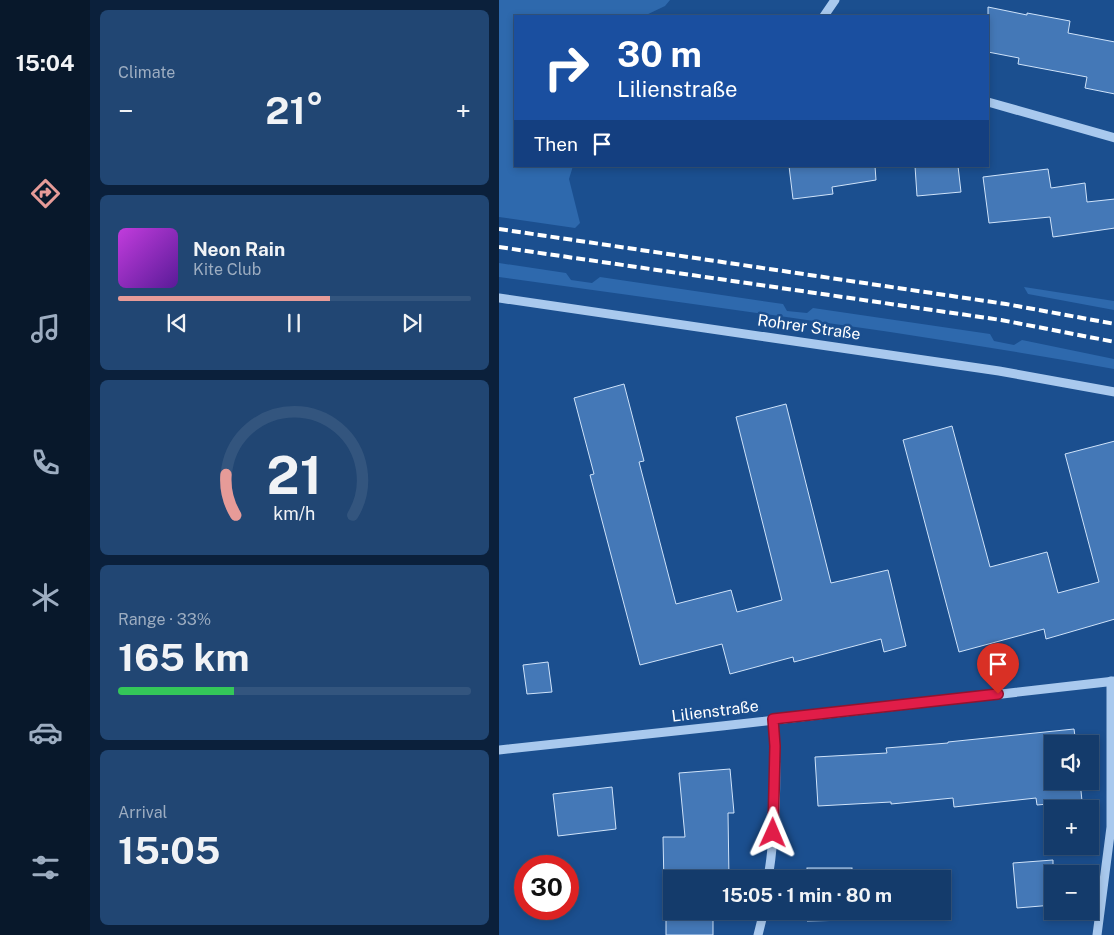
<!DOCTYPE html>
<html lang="en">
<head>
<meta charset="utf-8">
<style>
	:root { --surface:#143b6b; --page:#214673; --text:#f1f3f6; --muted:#9dadc1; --line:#33557e; --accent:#e69b98 }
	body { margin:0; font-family:"Public Sans",sans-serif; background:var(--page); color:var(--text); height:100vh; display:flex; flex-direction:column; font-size:19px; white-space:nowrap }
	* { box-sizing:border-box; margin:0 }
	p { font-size:16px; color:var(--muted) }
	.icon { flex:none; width:28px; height:28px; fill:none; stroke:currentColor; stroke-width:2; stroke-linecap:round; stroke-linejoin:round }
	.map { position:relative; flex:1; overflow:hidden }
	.side { display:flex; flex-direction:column; gap:10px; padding:10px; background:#0b203b; width:409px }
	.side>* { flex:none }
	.hud { position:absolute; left:15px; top:15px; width:475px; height:152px; border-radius:0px; box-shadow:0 2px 8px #0003,0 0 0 1px var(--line); background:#1a4fa0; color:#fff; overflow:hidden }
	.tools { position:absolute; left:545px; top:735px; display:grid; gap:10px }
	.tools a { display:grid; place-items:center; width:55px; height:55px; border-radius:0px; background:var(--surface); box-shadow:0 2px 8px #0003,0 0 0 1px var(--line); font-size:25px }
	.speed { position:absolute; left:15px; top:855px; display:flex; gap:10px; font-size:25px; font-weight:700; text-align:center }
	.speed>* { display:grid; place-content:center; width:65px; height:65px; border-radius:50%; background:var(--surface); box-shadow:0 2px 8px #0003,0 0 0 1px var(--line); line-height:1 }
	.speed .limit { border:8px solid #d22; background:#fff; color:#111 }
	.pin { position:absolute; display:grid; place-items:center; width:42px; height:42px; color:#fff; margin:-51px -21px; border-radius:50% 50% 50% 0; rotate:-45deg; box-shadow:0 0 5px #0007 }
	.pin .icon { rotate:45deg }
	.me { position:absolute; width:55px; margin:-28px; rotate:1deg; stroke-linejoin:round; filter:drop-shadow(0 0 4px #0008) }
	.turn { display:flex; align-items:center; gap:18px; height:105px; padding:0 20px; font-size:22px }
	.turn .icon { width:65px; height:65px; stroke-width:2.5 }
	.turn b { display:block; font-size:35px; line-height:42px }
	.then { display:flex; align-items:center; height:48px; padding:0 20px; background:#0003; gap:10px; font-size:19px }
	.big { font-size:38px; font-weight:700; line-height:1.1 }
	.side .widget { flex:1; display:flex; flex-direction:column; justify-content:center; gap:8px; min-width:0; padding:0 18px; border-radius:8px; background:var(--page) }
	.side .dial { align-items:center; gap:0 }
	.dial svg { height:130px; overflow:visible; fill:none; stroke:var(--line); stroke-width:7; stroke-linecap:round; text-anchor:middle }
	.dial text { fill:var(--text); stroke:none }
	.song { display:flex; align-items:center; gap:15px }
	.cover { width:60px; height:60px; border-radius:8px; background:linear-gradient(135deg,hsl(290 70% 55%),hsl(270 70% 35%)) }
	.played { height:5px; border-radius:2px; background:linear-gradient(90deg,var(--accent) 60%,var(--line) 60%) }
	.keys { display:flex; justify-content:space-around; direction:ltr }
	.heat { display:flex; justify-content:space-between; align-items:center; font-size:28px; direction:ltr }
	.charge { height:8px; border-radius:4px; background:linear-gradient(90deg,#34c759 33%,var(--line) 0) }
	.trip { position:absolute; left:164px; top:870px; width:288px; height:50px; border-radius:0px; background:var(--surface); box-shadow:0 2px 8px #0003,0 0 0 1px var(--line); font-weight:700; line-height:50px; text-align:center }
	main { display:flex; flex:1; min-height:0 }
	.dock { display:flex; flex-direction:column; width:90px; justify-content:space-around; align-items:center; background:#08182b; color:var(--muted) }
	.dock .icon { width:35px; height:35px }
	.dock .active { color:var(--accent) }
	.dock b { font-size:22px; color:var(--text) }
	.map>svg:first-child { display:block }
</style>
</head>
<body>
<main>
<nav class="dock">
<b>15:04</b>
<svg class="icon active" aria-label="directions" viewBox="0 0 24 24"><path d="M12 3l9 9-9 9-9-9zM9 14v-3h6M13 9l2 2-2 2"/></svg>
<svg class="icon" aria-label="music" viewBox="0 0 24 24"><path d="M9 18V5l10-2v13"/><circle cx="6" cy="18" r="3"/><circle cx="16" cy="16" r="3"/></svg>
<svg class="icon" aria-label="phone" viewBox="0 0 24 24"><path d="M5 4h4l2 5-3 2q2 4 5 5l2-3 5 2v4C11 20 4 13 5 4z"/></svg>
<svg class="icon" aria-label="climate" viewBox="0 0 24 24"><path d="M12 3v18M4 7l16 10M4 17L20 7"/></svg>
<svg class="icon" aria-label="car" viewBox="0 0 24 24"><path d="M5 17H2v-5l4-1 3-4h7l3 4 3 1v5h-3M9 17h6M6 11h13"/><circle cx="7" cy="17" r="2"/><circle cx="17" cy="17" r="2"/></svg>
<svg class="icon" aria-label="filters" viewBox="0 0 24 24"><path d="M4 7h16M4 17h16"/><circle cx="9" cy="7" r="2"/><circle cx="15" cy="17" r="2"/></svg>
</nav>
<section class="side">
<div class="widget"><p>Climate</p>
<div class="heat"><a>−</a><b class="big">21°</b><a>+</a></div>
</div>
<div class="widget">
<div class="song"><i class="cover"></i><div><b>Neon Rain</b><p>Kite Club</p></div></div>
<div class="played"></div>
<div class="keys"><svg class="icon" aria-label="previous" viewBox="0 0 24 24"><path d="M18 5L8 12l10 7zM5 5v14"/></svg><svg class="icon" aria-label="pause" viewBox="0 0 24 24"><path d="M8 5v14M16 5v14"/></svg><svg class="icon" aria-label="next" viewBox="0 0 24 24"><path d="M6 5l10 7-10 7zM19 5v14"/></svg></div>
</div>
<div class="widget dial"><svg viewBox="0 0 100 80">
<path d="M14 69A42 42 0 1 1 86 69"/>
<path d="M14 69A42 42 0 0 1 8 44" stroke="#e69b98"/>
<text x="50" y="56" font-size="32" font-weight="700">21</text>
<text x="50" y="72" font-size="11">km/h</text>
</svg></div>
<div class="widget"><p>Range · 33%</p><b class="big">165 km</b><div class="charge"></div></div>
<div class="widget"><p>Arrival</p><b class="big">15:05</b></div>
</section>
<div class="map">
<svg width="616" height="935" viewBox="0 0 616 935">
	<rect width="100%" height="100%" fill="#1b4f8f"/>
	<g fill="#2e69ad">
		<polygon points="0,0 171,0 166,6 145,16 16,16 16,166 74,166 70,179 81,223 76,228 0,217"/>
		<path d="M0 263 67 273 72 280 93 283 101 277 284 304 288 311 308 313 314 308 491 334 495 341 515 345 523 340 615 359V369C411 332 205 306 0 277Z"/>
		<polygon points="525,287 615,301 615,310 529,294"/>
	</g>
	<g fill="#4478b7" stroke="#cfe3fa">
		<polygon points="489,7 528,15 528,13 571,21 569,33 616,42 616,94 586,88 588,77 519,64 520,58 489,52"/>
		<polygon points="290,166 376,166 377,180 333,187 334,194 294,199"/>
		<polygon points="416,166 459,166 462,192 418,196"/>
		<polygon points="549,169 552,188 586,183 588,202 616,199 616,228 554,237 551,217 490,223 484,177"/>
		<polygon points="125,384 145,461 140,462 177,604 232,590 238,612 283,600 237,417 287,404 332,583 389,570 407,646 385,652 382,639 295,662 294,657 231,674 223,644 141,665 91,475 95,474 75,398"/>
		<polygon points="453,426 491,567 548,552 559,593 600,582 566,454 616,441 616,619 547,639 545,629 460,652 404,440"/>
		<polygon points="49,662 53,692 28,694 24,665"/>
		<polygon points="575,729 577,744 554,744 554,781 581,781 583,801 538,805 537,798 455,807 454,798 392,804 392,802 319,806 316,757 388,753 387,748 449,743 449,742"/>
		<polygon points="231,769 235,813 229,813 230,879 172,879 172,911 214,911 214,935 167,935 167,885 165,885 164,837 186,837 180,773"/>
		<polygon points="113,787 117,829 59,836 54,794"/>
		<polygon points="554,860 554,905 518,908 514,863"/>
		<rect x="308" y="868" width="45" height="11"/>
		<polygon points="308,911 353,911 353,920 308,921"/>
	</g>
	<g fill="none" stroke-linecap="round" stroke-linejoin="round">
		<g stroke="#a9c9ee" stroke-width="9">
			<polyline points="325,16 336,0"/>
			<polyline points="489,102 616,138"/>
			<polyline points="0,298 500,371 616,392"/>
			<polyline points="0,750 223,726 616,681"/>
			<path d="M269 879C277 829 279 769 274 719"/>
			<polyline points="259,935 265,911"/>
			<polyline points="598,935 612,827 612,681"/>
		</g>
		<g stroke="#fff" stroke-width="4" stroke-dasharray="9 4" stroke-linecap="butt">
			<polyline points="0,229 507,304 616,324"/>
			<polyline points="0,247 502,320 616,342"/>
		</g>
	</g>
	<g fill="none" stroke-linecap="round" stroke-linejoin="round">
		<defs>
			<polyline id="route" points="274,833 276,746 274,719 499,694"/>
		</defs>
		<use href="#route" stroke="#92132f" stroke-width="12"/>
		<use href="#route" stroke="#e11d48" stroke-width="9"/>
	</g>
	<g text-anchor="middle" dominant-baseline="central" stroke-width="5" stroke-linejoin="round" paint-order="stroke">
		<g font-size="16" fill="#fff" stroke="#1b4f8f">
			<text transform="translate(310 327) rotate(8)">Rohrer Straße</text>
			<text transform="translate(216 711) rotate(-7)">Lilienstraße</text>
		</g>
	</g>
</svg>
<div class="tools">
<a><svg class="icon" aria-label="sound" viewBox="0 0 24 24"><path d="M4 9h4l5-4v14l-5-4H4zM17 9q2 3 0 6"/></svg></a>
<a>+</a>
<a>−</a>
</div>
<div class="speed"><div class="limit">30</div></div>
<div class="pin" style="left:499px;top:694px;background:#d93025"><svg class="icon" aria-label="arrive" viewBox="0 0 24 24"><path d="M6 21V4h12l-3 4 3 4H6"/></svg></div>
<svg class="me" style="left:274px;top:833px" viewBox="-20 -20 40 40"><path d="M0-17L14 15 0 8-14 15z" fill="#e11d48" stroke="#fff" stroke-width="4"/></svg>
<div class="trip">15:05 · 1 min · 80 m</div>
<div class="hud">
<div class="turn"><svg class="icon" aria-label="right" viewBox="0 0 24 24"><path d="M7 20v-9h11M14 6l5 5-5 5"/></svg><div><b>30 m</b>Lilienstraße</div></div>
<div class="then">Then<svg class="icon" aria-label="arrive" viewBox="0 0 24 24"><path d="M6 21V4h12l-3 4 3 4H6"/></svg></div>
</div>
</div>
</main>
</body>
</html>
